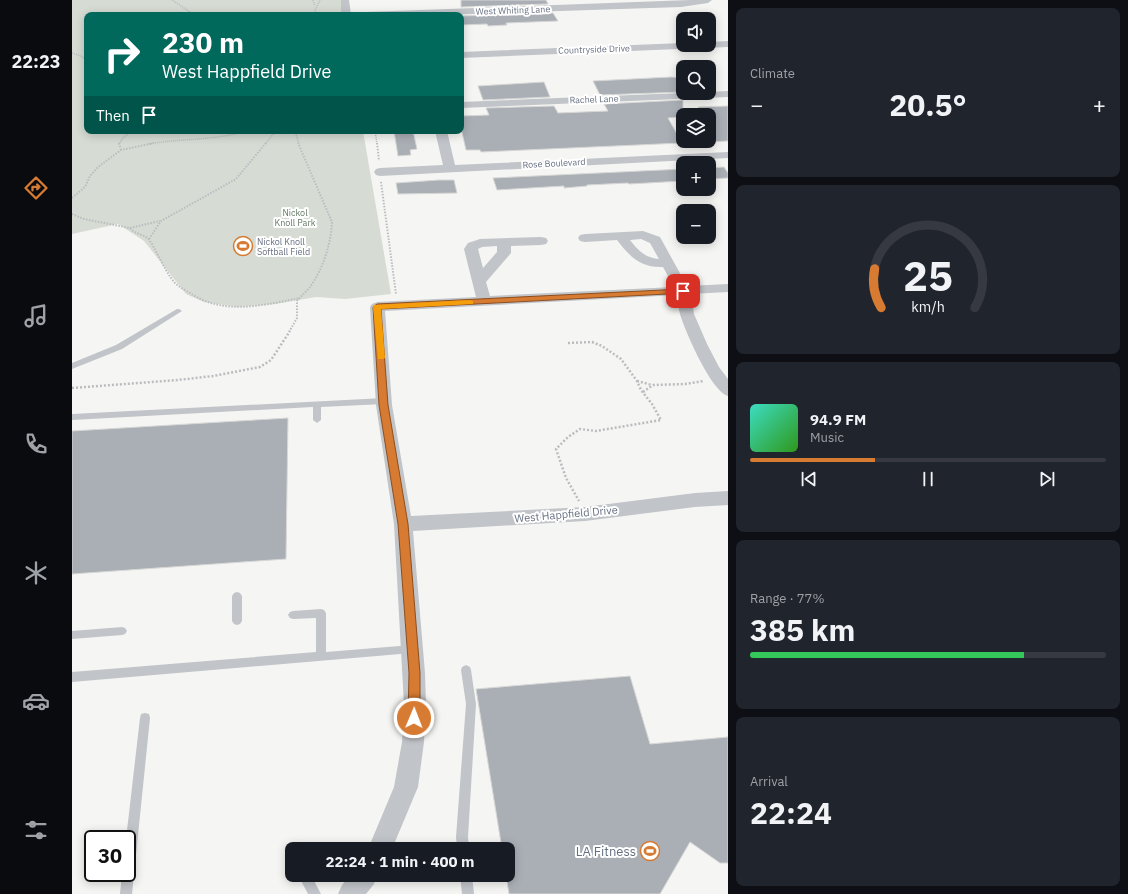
<!DOCTYPE html>
<html lang="en">
<head>
<meta charset="utf-8">
<style>
	:root { --surface:#171b24; --page:#20242c; --text:#f1f3f6; --muted:#9ea1a6; --line:#363941; --accent:#d77a32 }
	body { margin:0; font-family:"IBM Plex Sans",sans-serif; background:var(--page); color:var(--text); height:100vh; display:flex; flex-direction:column; font-size:15px; white-space:nowrap }
	* { box-sizing:border-box; margin:0 }
	p { font-size:13px; color:var(--muted) }
	.icon { flex:none; width:22px; height:22px; fill:none; stroke:currentColor; stroke-width:2; stroke-linecap:round; stroke-linejoin:round }
	.map { position:relative; flex:1; overflow:hidden }
	.side { display:flex; flex-direction:column; gap:8px; padding:8px; background:#0d0f14; width:400px }
	.side>* { flex:none }
	.guide { position:absolute; left:12px; top:12px; width:380px; height:122px; border-radius:8px; box-shadow:0 2px 10px #0003; background:#00695c; color:#fff; overflow:hidden }
	.fabs { position:absolute; left:604px; top:12px; display:grid; gap:8px }
	.fabs a { display:grid; place-items:center; width:40px; height:40px; border-radius:8px; background:var(--surface); box-shadow:0 2px 10px #0003; font-size:20px }
	.speed { position:absolute; left:12px; top:830px; display:flex; gap:8px; font-size:20px; font-weight:700; text-align:center }
	.speed>* { display:grid; place-content:center; width:52px; height:52px; border-radius:50%; background:var(--surface); box-shadow:0 2px 10px #0003; line-height:1 }
	.speed .limit { border:2px solid #111; border-radius:6px; background:#fff; color:#111 }
	.pin { position:absolute; display:grid; place-items:center; width:34px; height:34px; color:#fff; margin:-17px; border-radius:8px; box-shadow:0 2px 6px #0006 }
	.me { position:absolute; width:44px; margin:-22px; rotate:1deg; stroke-linejoin:round; filter:drop-shadow(0 0 3px #0008) }
	.turn { display:flex; align-items:center; gap:14px; height:84px; padding:0 12px; font-size:18px }
	.turn .icon { width:52px; height:52px; stroke-width:2.5 }
	.turn b { display:block; font-size:28px; line-height:34px }
	.then { display:flex; align-items:center; height:38px; padding:0 12px; background:#0003; gap:8px; font-size:15px }
	.big { font-size:30px; font-weight:700; line-height:1.1 }
	.side .widget { flex:1; display:flex; flex-direction:column; justify-content:center; gap:6px; min-width:0; padding:0 14px; border-radius:8px; background:var(--page) }
	.side .dial { align-items:center; gap:0 }
	.dial svg { height:104px; overflow:visible; fill:none; stroke:var(--line); stroke-width:7; stroke-linecap:round; text-anchor:middle }
	.dial text { fill:var(--text); stroke:none }
	.song { display:flex; align-items:center; gap:12px }
	.cover { width:48px; height:48px; border-radius:6px; background:linear-gradient(135deg,hsl(170 70% 55%),hsl(110 70% 35%)) }
	.played { height:4px; border-radius:2px; background:linear-gradient(90deg,var(--accent) 35%,var(--line) 35%) }
	.keys { display:flex; justify-content:space-around; direction:ltr }
	.heat { display:flex; justify-content:space-between; align-items:center; font-size:22px; direction:ltr }
	.charge { height:6px; border-radius:3px; background:linear-gradient(90deg,#34c759 77%,var(--line) 0) }
	.trip { position:absolute; left:213px; top:842px; width:230px; height:40px; border-radius:8px; background:var(--surface); box-shadow:0 2px 10px #0003; font-weight:700; line-height:40px; text-align:center }
	main { display:flex; flex:1; min-height:0 }
	.tab-bar { display:flex; flex-direction:column; width:72px; justify-content:space-around; align-items:center; background:#090b0e; color:var(--muted) }
	.tab-bar .icon { width:28px; height:28px }
	.tab-bar .active { color:var(--accent) }
	.tab-bar b { font-size:18px; color:var(--text) }
	.map>svg:first-child { display:block }
</style>
</head>
<body>
<main>
<nav class="tab-bar">
<b>22:23</b>
<svg class="icon active" aria-label="directions" viewBox="0 0 24 24"><path d="M12 3l9 9-9 9-9-9zM9 14v-3h6M13 9l2 2-2 2"/></svg>
<svg class="icon" aria-label="music" viewBox="0 0 24 24"><path d="M9 18V5l10-2v13"/><circle cx="6" cy="18" r="3"/><circle cx="16" cy="16" r="3"/></svg>
<svg class="icon" aria-label="phone" viewBox="0 0 24 24"><path d="M5 4h4l2 5-3 2q2 4 5 5l2-3 5 2v4C11 20 4 13 5 4z"/></svg>
<svg class="icon" aria-label="climate" viewBox="0 0 24 24"><path d="M12 3v18M4 7l16 10M4 17L20 7"/></svg>
<svg class="icon" aria-label="car" viewBox="0 0 24 24"><path d="M5 17H2v-5l4-1 3-4h7l3 4 3 1v5h-3M9 17h6M6 11h13"/><circle cx="7" cy="17" r="2"/><circle cx="17" cy="17" r="2"/></svg>
<svg class="icon" aria-label="filters" viewBox="0 0 24 24"><path d="M4 7h16M4 17h16"/><circle cx="9" cy="7" r="2"/><circle cx="15" cy="17" r="2"/></svg>
</nav>
<div class="map">
<svg width="656" height="894" viewBox="0 0 656 894">
	<rect width="100%" height="100%" fill="#f5f6f3"/>
	<polygon fill="#d6dcd4" points="0,0 270,0 272,15 15,15 15,131 291,131 319,294 273,299 244,297 204,304 165,307 132,302 114,294 72,241 46,224 0,234"/>
	<g fill="#aaafb6" stroke="#d7d7d5">
		<polygon points="389,0 474,0 476,4 389,7"/>
		<polygon points="481,13 486,21 434,23 435,25 416,26 415,24 389,25 389,16"/>
		<polygon points="599,77 611,78 611,92 528,95 521,81"/>
		<polygon points="472,82 478,97 411,100 406,86"/>
		<polygon points="611,100 611,117 596,118 610,143 409,152 408,150 394,150 389,128 389,116 417,115 414,108 482,106 486,113 536,111 532,104"/>
		<polygon points="656,106 656,141 637,142 637,115 631,115 626,107"/>
		<polygon points="322,131 341,131 345,149 338,150 339,155 326,156"/>
		<polygon points="652,167 656,173 656,178 637,179 637,168"/>
		<polygon points="611,169 611,181 557,184 556,183 515,185 515,186 492,188 492,186 425,190 421,178"/>
		<polygon points="367,180 382,180 385,193 326,194 324,183"/>
		<polygon points="216,418 214,559 0,574 0,431"/>
		<polygon points="558,676 578,744 656,737 656,863 648,863 618,842 588,894 437,894 434,875 436,875 436,849 430,849 404,689"/>
	</g>
	<g fill="none" stroke-linecap="round" stroke-linejoin="round">
		<g stroke="#bbbcbf" stroke-width="1.5" stroke-dasharray="1 1" stroke-linecap="butt">
			<polyline points="100,0 121,14 129,15"/>
			<polyline points="241,0 243,6"/>
			<polyline points="241,15 248,0"/>
			<polyline points="0,53 9,56 15,61"/>
			<polyline points="223,131 227,144"/>
			<polyline points="303,131 305,144"/>
			<polyline points="47,144 50,139 59,131"/>
			<path d="M77 144C109 138 143 141 173 131"/>
			<polyline points="193,144 204,131"/>
		</g>
		<g stroke="#bbbcbf" stroke-width="2" stroke-dasharray="1.5 1.5" stroke-linecap="butt">
			<polyline points="47,143 49,150"/>
			<polyline points="305,143 307,161"/>
			<polyline points="309,182 324,294"/>
			<polyline points="0,198 13,187 18,176 26,167 49,150 82,143"/>
			<path d="M0 214 12 219 58 228C63 235 74 234 78 241 87 255 92 270 103 283 107 287 113 290 118 293 152 316 191 305 228 298"/>
			<polyline points="58,228 88,221"/>
			<polyline points="77,239 89,221 164,179 194,143"/>
			<path d="M217 332 225 318V301C229 296 234 292 238 287 251 269 259 244 260 222L226 143"/>
		</g>
		<g stroke="#bbbcbf" stroke-width="2.5" stroke-dasharray="2 2" stroke-linecap="butt">
			<polyline points="496,343 520,342 530,346 549,359 565,381 569,390 580,404 589,420 524,431 508,429 496,437 484,449 494,478 507,501"/>
			<polyline points="565,381 580,385"/>
			<polyline points="0,388 106,380 141,376 188,367 199,360 218,331"/>
			<polyline points="571,392 581,385 613,384 632,381"/>
		</g>
		<g fill="#c1c4c8" fill-rule="evenodd">
			<polygon points="105,309 107,309 110,311 50,349 0,369 0,363 44,345"/>
			<polygon points="312,398 316,401 312,404 249,407 249,420 245,423 241,420 241,407 0,420 0,414"/>
			<polygon points="165,592 168,593 170,596 170,621 168,624 165,625 162,624 160,621 160,596 162,593"/>
			<polygon points="249,609 252,610 254,613 254,652 340,645 343,646 345,649 343,652 340,653 0,682 0,672 244,652 244,618 221,619 218,618 216,615 218,612 221,611"/>
			<polygon points="50,627 53,628 55,631 53,634 50,635 0,639 0,631"/>
			<polygon points="394,665 398,667 399,670 404,704 396,837 397,849 385,849 384,837 394,704 389,670 390,667"/>
			<polygon points="73,713 77,714 78,718 60,894 48,894 50,873 55,873 54,839 68,718 69,714"/>
			<polygon points="226,875 239,875 249,894 236,894"/>
			<polygon points="388,875 400,875 402,894 390,894"/>
		</g>
		<g fill="#c1c4c8" fill-rule="evenodd">
			<polygon points="269,0 277,0 279,15 269,15"/>
			<polygon points="618,0 640,0 636,3 609,7 370,15 288,15 293,12"/>
			<polygon points="656,41 656,47 389,58 389,52 611,43 611,45 637,45 637,42"/>
			<polygon points="656,91 656,97 389,108 389,102 611,93 637,93 637,92"/>
			<polygon points="363,131 375,131 383,165 656,152 656,158 308,176 304,175 302,172 304,169 308,168 371,165"/>
			<path d="M571 231 588 237 615 286 656 284V292L619 294 622 314 635 344 647 367 656 379V396C639 391 613 331 608 314 606 308 606 301 605 295L313 311 320 405 339 516 513 507 623 493 656 491V505L623 507 513 521 341 531 353 673 354 705 352 742 346 787 320 849H296L322 787 330 742 332 705 322 524 304 405 298 307 300 304 305 302 404 297 392 249 396 243 408 239 469 237 474 238 476 241 474 244 469 245 439 246V253L414 282 418 296 602 287 591 267C569 268 558 257 545 240L513 242 508 241 506 238 508 235 513 234ZM569 239 578 243 587 259C573 258 566 250 558 240ZM425 246V252L411 268 406 249 410 247Z"/>
			<polygon points="278,875 305,875 302,884 294,894 266,894 270,885"/>
		</g>
	</g>
	<polygon fill="#d77a32" stroke="#8c4f20" points="611,289 615,291 614,293 309,309 316,405 336,524 348,673 348,718 346,722 342,723 338,722 336,718 337,673 326,524 307,405 301,307 305,304"/>
	<polygon fill="#f59e0b" points="398,300 401,301 401,304 309,309 313,358 311,359 306,359 301,307 302,305"/>
	<defs>
		<symbol id="stadium-ring" viewBox="-11 -11 22 22"><circle r="9.5" fill="#fff" stroke="#d77a32" stroke-width="1.5"/><path d="M0-5a6.5 5 0 1 0 0 10a6.5 5 0 1 0 0-10ZM-3.5-1.8h7v3.6h-7Z" fill="#d77a32"/></symbol>
	</defs>
	<g fill-rule="evenodd">
		<use href="#stadium-ring" x="160" y="235" width="22" height="22"/>
		<use href="#stadium-ring" x="567" y="840" width="22" height="22"/>
	</g>
	<g text-anchor="middle" dominant-baseline="central" stroke-width="4" stroke-linejoin="round" paint-order="stroke">
		<g font-size="9" fill="#677082" stroke="#fff">
			<text transform="translate(441 10) rotate(-2)">West Whiting Lane</text>
			<text transform="translate(522 49) rotate(-2)">Countryside Drive</text>
			<text transform="translate(522 99) rotate(-2)">Rachel Lane</text>
			<text transform="translate(482 163) rotate(-3)">Rose Boulevard</text>
		</g>
		<g font-size="9" fill="#657965" stroke="#fff">
			<text x="223" y="212">Nickol<tspan x="223" dy="10">Knoll Park</tspan></text>
		</g>
		<g font-size="9" fill="#677082" stroke="#fff" text-anchor="start">
			<text x="185" y="241">Nickol Knoll<tspan x="185" dy="10">Softball Field</tspan></text>
		</g>
		<g font-size="11" fill="#677082" stroke="#fff">
			<text transform="translate(494 514) rotate(-5)">West Happfield Drive</text>
		</g>
		<g font-size="13" fill="#677082" stroke="#fff" text-anchor="end">
			<text x="564" y="851">LA Fitness</text>
		</g>
	</g>
</svg>
<div class="fabs">
<a><svg class="icon" aria-label="sound" viewBox="0 0 24 24"><path d="M4 9h4l5-4v14l-5-4H4zM17 9q2 3 0 6"/></svg></a>
<a><svg class="icon" aria-label="search" viewBox="0 0 24 24"><circle cx="10" cy="10" r="6"/><path d="M15 15l6 6"/></svg></a>
<a><svg class="icon" aria-label="layers" viewBox="0 0 24 24"><path d="M12 4l9 5-9 5-9-5zM3 14l9 5 9-5"/></svg></a>
<a>+</a>
<a>−</a>
</div>
<div class="speed"><div class="limit">30</div></div>
<div class="pin" style="left:611px;top:291px;background:#d93025"><svg class="icon" aria-label="arrive" viewBox="0 0 24 24"><path d="M6 21V4h12l-3 4 3 4H6"/></svg></div>
<svg class="me" style="left:342px;top:718px" viewBox="-20 -20 40 40"><circle r="17" fill="#d77a32" stroke="#fff" stroke-width="3"/><path d="M0-11L8 9 0 5-8 9z" fill="#fff"/></svg>
<div class="trip">22:24 · 1 min · 400 m</div>
<div class="guide">
<div class="turn"><svg class="icon" aria-label="right" viewBox="0 0 24 24"><path d="M7 20v-9h11M14 6l5 5-5 5"/></svg><div><b>230 m</b>West Happfield Drive</div></div>
<div class="then">Then<svg class="icon" aria-label="arrive" viewBox="0 0 24 24"><path d="M6 21V4h12l-3 4 3 4H6"/></svg></div>
</div>
</div>
<section class="side">
<div class="widget"><p>Climate</p>
<div class="heat"><a>−</a><b class="big">20.5°</b><a>+</a></div>
</div>
<div class="widget dial"><svg viewBox="0 0 100 80">
<path d="M14 69A42 42 0 1 1 86 69"/>
<path d="M14 69A42 42 0 0 1 9 39" stroke="#d77a32"/>
<text x="50" y="56" font-size="32" font-weight="700">25</text>
<text x="50" y="72" font-size="11">km/h</text>
</svg></div>
<div class="widget">
<div class="song"><i class="cover"></i><div><b>94.9 FM</b><p>Music</p></div></div>
<div class="played"></div>
<div class="keys"><svg class="icon" aria-label="previous" viewBox="0 0 24 24"><path d="M18 5L8 12l10 7zM5 5v14"/></svg><svg class="icon" aria-label="pause" viewBox="0 0 24 24"><path d="M8 5v14M16 5v14"/></svg><svg class="icon" aria-label="next" viewBox="0 0 24 24"><path d="M6 5l10 7-10 7zM19 5v14"/></svg></div>
</div>
<div class="widget"><p>Range · 77%</p><b class="big">385 km</b><div class="charge"></div></div>
<div class="widget"><p>Arrival</p><b class="big">22:24</b></div>
</section>
</main>
</body>
</html>
